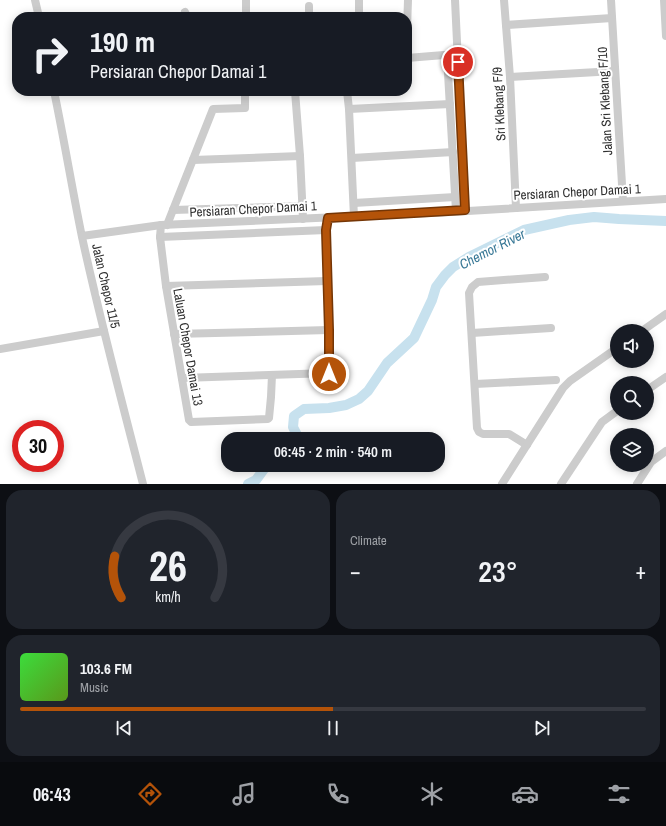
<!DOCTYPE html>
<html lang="en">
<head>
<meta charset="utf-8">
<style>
	:root { --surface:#171b24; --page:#20242c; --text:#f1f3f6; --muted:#9ea1a6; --line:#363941; --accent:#b45309 }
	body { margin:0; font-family:"Archivo Narrow",sans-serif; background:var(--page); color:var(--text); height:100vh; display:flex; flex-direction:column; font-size:15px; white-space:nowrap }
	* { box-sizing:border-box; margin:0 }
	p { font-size:13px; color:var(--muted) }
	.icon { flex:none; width:22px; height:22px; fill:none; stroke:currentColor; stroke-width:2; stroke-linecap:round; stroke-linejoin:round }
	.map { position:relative; height:484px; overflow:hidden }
	.side { display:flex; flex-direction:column; gap:6px; padding:6px; background:#0d0f14; flex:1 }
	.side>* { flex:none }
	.hud { position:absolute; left:12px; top:12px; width:400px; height:84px; border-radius:16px; box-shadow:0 2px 10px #0003; background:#171b24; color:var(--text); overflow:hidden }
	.fabs { position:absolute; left:610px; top:324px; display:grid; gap:8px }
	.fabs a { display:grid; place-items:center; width:44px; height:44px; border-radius:50%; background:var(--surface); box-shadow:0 2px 10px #0003; font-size:20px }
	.speed { position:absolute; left:12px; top:420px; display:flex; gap:8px; font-size:20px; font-weight:700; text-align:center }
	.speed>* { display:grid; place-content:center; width:52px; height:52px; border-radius:50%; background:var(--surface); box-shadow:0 2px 10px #0003; line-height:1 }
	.speed .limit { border:6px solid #d22; background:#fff; color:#111 }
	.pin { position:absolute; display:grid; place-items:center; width:34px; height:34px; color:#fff; margin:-17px; border:2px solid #fff; border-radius:50%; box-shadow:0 1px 4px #0007 }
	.me { position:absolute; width:44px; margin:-22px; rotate:0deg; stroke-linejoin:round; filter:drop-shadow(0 0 3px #0008) }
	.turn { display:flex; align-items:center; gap:14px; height:84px; padding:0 12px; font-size:18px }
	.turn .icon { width:52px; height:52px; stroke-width:2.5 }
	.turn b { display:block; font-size:28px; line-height:34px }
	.big { font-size:30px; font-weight:600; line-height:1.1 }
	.side .widget { flex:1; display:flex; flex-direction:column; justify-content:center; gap:6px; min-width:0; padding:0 14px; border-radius:16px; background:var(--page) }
	.side .dial { align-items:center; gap:0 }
	.dial svg { height:104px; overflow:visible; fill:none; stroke:var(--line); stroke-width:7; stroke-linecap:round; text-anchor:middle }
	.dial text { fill:var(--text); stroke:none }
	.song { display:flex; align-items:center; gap:12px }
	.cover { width:48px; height:48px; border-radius:6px; background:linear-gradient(135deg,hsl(120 70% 55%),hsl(90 70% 35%)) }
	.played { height:4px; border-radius:2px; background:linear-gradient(90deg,var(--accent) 50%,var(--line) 50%) }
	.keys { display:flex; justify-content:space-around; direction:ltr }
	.heat { display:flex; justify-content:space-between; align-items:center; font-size:22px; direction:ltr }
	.side .tiles { flex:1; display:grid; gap:6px; grid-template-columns:1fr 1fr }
	.widget:last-child { grid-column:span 2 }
	.trip { position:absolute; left:221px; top:432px; width:224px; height:40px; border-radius:16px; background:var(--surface); box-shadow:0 2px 10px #0003; font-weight:600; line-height:40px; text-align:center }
	.tab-bar { display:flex; height:64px; justify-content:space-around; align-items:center; background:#090b0e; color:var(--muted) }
	.tab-bar .icon { width:28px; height:28px }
	.tab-bar .current { color:var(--accent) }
	.tab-bar b { font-size:18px; color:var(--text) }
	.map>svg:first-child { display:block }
</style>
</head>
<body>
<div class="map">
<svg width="666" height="484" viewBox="0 0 666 484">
	<rect width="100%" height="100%" fill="#fff"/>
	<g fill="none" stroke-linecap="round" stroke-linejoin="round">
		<g stroke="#c7e1ee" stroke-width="10">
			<polyline points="299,439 293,427 294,416 304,409 329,408 346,405 359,399 368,391 387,363 414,338 432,300 436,287 445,275 453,267 469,257 524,230 569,220 594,217 619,219 666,221"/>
			<polyline points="248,484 256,480 264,469 269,465"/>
		</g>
		<g stroke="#ccc" stroke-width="8">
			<polyline points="35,0 39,17"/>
			<polyline points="455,0 465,210"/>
			<polyline points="504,0 510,77 516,208"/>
			<polyline points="611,0 623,201"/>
			<polyline points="664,0 666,36"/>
			<polyline points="185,12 187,17"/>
			<polyline points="246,17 246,0"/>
			<polyline points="309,17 309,6"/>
			<polyline points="359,17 359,1"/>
			<polyline points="506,25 612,18"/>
			<polyline points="407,29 408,0"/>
			<polyline points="407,58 444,55 447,56 456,211"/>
			<polyline points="510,77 615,71"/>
			<path d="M54 91C64 139 72 188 82 237 100 320 122 402 143 484"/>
			<polyline points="295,91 300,156 303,219"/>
			<polyline points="347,91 349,109 354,217"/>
			<polyline points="349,109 450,104"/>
			<polyline points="352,158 453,152"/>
			<polyline points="193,160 300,156"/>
			<polyline points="354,203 455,197"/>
			<polyline points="173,210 302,206"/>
			<polyline points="161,225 160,237 166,286 189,420 191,422 268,419 269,418 271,397 272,375"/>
			<polyline points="167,225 213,109 245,108 245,91"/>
			<polyline points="82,236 161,225 451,212 666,199"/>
			<polyline points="160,237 326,230"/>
			<polyline points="166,286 327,281"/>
			<polyline points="642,331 666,314"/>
			<polyline points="472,333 551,328"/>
			<polyline points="174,334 329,330"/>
			<polyline points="0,349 104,331"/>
			<polyline points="182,378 329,373 329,330 326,230 328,218"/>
			<polyline points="475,384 556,380"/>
			<polyline points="647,390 666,377"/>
			<polyline points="527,445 509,434 483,434 479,432 477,428 469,293 472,287 478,282 545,277"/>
			<polyline points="502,484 563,388 570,381 617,348"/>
			<polyline points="561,484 602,422 617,411"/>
			<polyline points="637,484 651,462 666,451"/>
		</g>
	</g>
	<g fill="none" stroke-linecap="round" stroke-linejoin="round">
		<defs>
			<polyline id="route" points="329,374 329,330 326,230 328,218 465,210 458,62"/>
		</defs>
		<use href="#route" stroke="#753606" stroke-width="10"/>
		<use href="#route" stroke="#b45309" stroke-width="7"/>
	</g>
	<g text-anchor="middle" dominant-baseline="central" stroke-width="4" stroke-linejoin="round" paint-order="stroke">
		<g font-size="13" fill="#2f2f2f" stroke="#fff">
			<text transform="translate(605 101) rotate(-93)">Jalan Sri Klebang F/10</text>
			<text transform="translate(499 104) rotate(-93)">Sri Klebang F/9</text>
			<text transform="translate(577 192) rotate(-3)">Persiaran Chepor Damai 1</text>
			<text transform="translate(253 209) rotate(-3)">Persiaran Chepor Damai 1</text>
			<text transform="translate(106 286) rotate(77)">Jalan Chepor 11/5</text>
			<text transform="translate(188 347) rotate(80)">Laluan Chepor Damai 13</text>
		</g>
		<g font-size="14" font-style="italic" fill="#387896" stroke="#fff">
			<text transform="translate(492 249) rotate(-27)">Chemor River</text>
		</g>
	</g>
</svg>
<div class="fabs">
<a><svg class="icon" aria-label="sound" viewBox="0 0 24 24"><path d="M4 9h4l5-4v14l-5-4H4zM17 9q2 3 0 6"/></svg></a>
<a><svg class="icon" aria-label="search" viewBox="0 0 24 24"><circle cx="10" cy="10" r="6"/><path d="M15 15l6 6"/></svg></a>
<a><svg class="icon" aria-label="layers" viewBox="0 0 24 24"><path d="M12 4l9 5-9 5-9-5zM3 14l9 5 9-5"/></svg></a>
</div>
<div class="speed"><div class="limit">30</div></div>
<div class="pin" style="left:458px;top:62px;background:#d93025"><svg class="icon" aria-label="arrive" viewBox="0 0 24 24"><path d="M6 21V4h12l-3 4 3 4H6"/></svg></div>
<svg class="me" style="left:329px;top:374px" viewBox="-20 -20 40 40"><circle r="17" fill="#b45309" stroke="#fff" stroke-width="3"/><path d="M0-11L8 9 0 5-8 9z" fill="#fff"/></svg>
<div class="trip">06:45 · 2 min · 540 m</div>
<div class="hud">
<div class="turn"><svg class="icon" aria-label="right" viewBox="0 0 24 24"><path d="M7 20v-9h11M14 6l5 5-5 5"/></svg><div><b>190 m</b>Persiaran Chepor Damai 1</div></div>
</div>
</div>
<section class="side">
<div class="tiles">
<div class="widget dial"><svg viewBox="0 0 100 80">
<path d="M14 69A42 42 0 1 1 86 69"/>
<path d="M14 69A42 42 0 0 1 9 37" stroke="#b45309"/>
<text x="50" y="56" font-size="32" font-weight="700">26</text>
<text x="50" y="72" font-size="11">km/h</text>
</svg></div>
<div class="widget"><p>Climate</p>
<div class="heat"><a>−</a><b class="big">23°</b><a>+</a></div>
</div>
<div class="widget">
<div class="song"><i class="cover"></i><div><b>103.6 FM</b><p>Music</p></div></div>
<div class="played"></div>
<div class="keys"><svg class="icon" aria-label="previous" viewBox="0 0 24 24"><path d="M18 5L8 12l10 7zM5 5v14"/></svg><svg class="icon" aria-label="pause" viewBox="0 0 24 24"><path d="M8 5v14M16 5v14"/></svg><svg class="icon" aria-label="next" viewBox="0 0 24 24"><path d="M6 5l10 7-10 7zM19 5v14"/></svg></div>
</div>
</div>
</section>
<nav class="tab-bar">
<b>06:43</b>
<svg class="icon current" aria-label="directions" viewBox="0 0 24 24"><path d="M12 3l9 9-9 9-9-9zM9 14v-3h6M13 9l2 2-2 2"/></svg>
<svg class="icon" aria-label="music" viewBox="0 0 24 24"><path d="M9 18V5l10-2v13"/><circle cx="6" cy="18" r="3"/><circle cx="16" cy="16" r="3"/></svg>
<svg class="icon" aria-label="phone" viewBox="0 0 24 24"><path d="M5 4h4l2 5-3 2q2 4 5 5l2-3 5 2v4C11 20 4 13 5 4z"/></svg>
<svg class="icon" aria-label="climate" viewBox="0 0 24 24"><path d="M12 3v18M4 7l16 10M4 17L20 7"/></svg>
<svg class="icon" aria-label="car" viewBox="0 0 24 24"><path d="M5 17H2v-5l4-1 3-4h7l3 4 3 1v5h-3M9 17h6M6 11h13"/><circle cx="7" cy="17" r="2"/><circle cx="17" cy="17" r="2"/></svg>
<svg class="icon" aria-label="filters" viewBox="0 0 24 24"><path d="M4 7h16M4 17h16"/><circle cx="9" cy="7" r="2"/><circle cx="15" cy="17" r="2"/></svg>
</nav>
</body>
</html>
